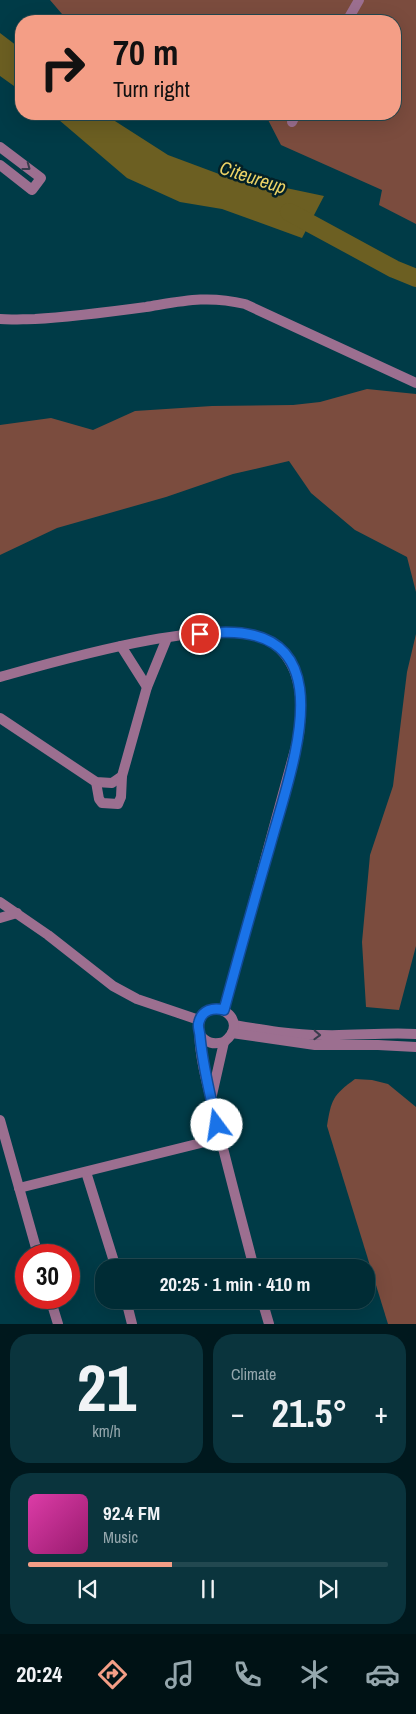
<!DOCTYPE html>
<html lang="en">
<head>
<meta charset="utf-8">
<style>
	:root { --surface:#002c35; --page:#0a343d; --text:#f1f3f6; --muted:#95a7ad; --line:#224850; --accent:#f49e86 }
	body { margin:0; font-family:"Archivo Narrow",sans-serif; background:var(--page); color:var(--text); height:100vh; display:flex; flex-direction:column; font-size:19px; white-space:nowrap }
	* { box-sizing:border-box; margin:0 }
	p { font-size:16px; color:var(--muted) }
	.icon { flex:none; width:28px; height:28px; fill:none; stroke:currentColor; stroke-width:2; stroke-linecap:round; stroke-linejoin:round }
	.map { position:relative; height:1324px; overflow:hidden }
	.drawer { display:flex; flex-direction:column; gap:10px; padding:10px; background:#00181d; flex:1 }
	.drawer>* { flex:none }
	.guide { position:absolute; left:15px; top:15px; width:386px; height:105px; border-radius:20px; box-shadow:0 5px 20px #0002,0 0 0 1px var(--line); background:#f49e86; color:#111; overflow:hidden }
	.speed { position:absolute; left:15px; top:1244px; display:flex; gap:10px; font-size:25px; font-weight:700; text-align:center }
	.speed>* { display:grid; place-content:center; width:65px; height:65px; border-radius:50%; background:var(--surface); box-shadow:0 5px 20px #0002,0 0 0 1px var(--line); line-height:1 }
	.speed .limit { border:8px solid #d22; background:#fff; color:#111 }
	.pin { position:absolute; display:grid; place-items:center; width:42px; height:42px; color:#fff; margin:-21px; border:2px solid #fff; border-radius:50%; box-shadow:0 1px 5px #0007 }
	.me { position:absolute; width:55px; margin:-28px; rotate:346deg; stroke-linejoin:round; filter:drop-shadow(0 0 4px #0008) }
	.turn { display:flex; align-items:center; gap:18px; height:105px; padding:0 15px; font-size:22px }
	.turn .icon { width:65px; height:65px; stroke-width:2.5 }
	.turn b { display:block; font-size:35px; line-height:42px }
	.big { font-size:38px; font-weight:700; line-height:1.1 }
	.drawer .card { flex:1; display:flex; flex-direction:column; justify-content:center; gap:8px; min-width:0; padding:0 18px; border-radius:20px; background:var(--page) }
	.drawer .dial { align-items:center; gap:0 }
	.dial b { font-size:65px; line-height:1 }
	.song { display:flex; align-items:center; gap:15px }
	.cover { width:60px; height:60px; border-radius:8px; background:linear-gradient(135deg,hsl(320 70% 55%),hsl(320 70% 35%)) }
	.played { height:5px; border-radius:2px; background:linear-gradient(90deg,var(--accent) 40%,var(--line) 40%) }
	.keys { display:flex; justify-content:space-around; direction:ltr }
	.heat { display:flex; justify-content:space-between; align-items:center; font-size:28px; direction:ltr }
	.drawer .tiles { flex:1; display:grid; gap:10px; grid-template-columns:1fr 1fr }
	.card:last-child { grid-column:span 2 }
	.trip { position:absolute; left:95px; top:1259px; width:280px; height:50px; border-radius:20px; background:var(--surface); box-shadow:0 5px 20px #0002,0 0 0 1px var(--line); font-weight:700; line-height:50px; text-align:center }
	.dock { display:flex; height:80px; justify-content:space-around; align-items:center; background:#001215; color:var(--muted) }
	.dock .icon { width:35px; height:35px }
	.dock .current { color:var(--accent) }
	.dock b { font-size:22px; color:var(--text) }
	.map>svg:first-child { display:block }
</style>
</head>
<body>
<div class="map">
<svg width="416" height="1324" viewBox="0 0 416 1324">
	<rect width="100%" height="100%" fill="#003b47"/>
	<g fill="#7b4c3e">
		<polygon points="50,0 416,0 416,224 379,205 382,190 281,145 265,114 395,114 395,21 68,21"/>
		<polygon points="367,389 416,394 416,592 407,557 355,530 311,493 289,461 233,474 166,497 57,528 0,555 0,425 51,418 93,430 135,411 212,406 293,405 320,402"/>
		<polygon points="416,634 416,946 399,1010 366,1007 362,942 370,855 393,786 407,672"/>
		<path d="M355 1079 372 1080 388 1084 416 1107V1324H388L327 1126C331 1100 333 1095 355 1079Z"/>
	</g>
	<g fill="#6c5f22">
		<polygon points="0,33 21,49 21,91 0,76"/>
		<polygon points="52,114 104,114 168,155 219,174 324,196 302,238 222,209 180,202 127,178"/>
	</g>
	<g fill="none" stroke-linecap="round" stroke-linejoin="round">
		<polyline stroke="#6c5f22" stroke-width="18" points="289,212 394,269 416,278"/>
		<g stroke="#9c6f90" stroke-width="10">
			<polyline points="347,21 359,0"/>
			<polyline points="292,122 296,114"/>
			<polyline points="0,147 41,178 32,190 0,165"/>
			<path d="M0 319C11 320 23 319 35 319 72 317 109 312 146 307 183 301 207 295 245 304L416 383"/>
			<polyline points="121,646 147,687"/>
			<path d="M0 677C54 662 226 611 271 642 302 663 303 701 299 735L224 1010"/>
			<polyline points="0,718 96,782 112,783 122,776 147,687 167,638"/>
			<polyline points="96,782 99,799 102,803 118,804 121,797 122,776"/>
			<polyline points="0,902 48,935 113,986 137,999 199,1020"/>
			<polyline points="0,918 17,913"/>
			<path d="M234 1025C263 1030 293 1035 323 1035 354 1036 385 1032 416 1034"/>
			<polyline points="232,1033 315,1045 378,1045 416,1047"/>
			<path d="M200 1035C207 1043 213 1045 224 1042 253 1020 210 993 200 1020 198 1025 200 1047 201 1053 204 1076 211 1098 216 1120 228 1169 241 1218 254 1268"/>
			<polyline points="212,1095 224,1042"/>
			<polyline points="0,1120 38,1255"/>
			<polyline points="86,1172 116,1268"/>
			<polyline points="19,1188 221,1138"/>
			<polyline points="50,1298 58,1324"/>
			<polyline points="126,1300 132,1324"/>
			<polyline points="262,1300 269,1324"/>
		</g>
	</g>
	<defs><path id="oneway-chevron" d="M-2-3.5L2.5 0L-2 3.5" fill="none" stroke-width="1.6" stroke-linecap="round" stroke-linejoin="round" transform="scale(1.25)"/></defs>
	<g stroke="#393c4c">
		<use href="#oneway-chevron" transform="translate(27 167) rotate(37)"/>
		<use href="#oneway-chevron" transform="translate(317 1035) rotate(2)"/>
	</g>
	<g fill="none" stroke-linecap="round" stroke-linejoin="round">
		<defs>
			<path id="route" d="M200 634C352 614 293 762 270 846 254 901 239 955 224 1010 213 1007 202 1010 199 1022 197 1027 200 1031 200 1037 203 1067 210 1095 217 1125"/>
		</defs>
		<use href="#route" stroke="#114b97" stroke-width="12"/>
		<use href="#route" stroke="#1a73e8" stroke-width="9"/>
	</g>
	<g text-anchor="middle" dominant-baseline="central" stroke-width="5" stroke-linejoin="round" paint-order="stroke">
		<g font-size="19" font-style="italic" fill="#ecd366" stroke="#032027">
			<text transform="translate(253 177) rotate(18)">Citeureup</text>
		</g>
	</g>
</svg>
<div class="speed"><div class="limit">30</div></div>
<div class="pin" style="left:200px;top:634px;background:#d93025"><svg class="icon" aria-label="arrive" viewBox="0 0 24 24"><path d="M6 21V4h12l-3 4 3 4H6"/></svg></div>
<svg class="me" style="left:217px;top:1125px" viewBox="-20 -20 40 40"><circle r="19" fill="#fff"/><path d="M0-13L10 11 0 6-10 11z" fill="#1a73e8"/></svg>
<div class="trip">20:25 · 1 min · 410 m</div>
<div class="guide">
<div class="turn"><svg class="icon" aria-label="right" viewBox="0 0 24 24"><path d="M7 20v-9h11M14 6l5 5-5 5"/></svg><div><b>70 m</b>Turn right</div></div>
</div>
</div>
<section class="drawer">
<div class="tiles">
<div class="card dial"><b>21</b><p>km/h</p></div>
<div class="card"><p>Climate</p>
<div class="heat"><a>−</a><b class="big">21.5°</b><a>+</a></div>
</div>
<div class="card">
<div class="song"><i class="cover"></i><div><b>92.4 FM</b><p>Music</p></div></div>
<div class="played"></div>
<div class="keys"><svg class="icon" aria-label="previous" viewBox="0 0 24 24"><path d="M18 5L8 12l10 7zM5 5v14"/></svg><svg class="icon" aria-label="pause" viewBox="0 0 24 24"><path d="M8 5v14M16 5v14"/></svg><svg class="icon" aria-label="next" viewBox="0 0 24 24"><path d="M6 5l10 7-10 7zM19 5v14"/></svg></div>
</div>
</div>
</section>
<nav class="dock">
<b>20:24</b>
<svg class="icon current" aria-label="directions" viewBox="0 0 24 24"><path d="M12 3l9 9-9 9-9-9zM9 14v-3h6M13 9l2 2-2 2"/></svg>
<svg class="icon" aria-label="music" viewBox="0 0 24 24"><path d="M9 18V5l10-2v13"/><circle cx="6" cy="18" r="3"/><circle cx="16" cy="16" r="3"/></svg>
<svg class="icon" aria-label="phone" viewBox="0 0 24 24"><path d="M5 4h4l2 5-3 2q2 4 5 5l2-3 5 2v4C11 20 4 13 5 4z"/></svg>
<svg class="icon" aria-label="climate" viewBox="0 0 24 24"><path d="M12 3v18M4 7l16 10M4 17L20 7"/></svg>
<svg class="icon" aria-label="car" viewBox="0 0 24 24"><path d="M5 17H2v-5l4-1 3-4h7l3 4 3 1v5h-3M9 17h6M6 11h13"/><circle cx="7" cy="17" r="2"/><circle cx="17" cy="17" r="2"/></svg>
</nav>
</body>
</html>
